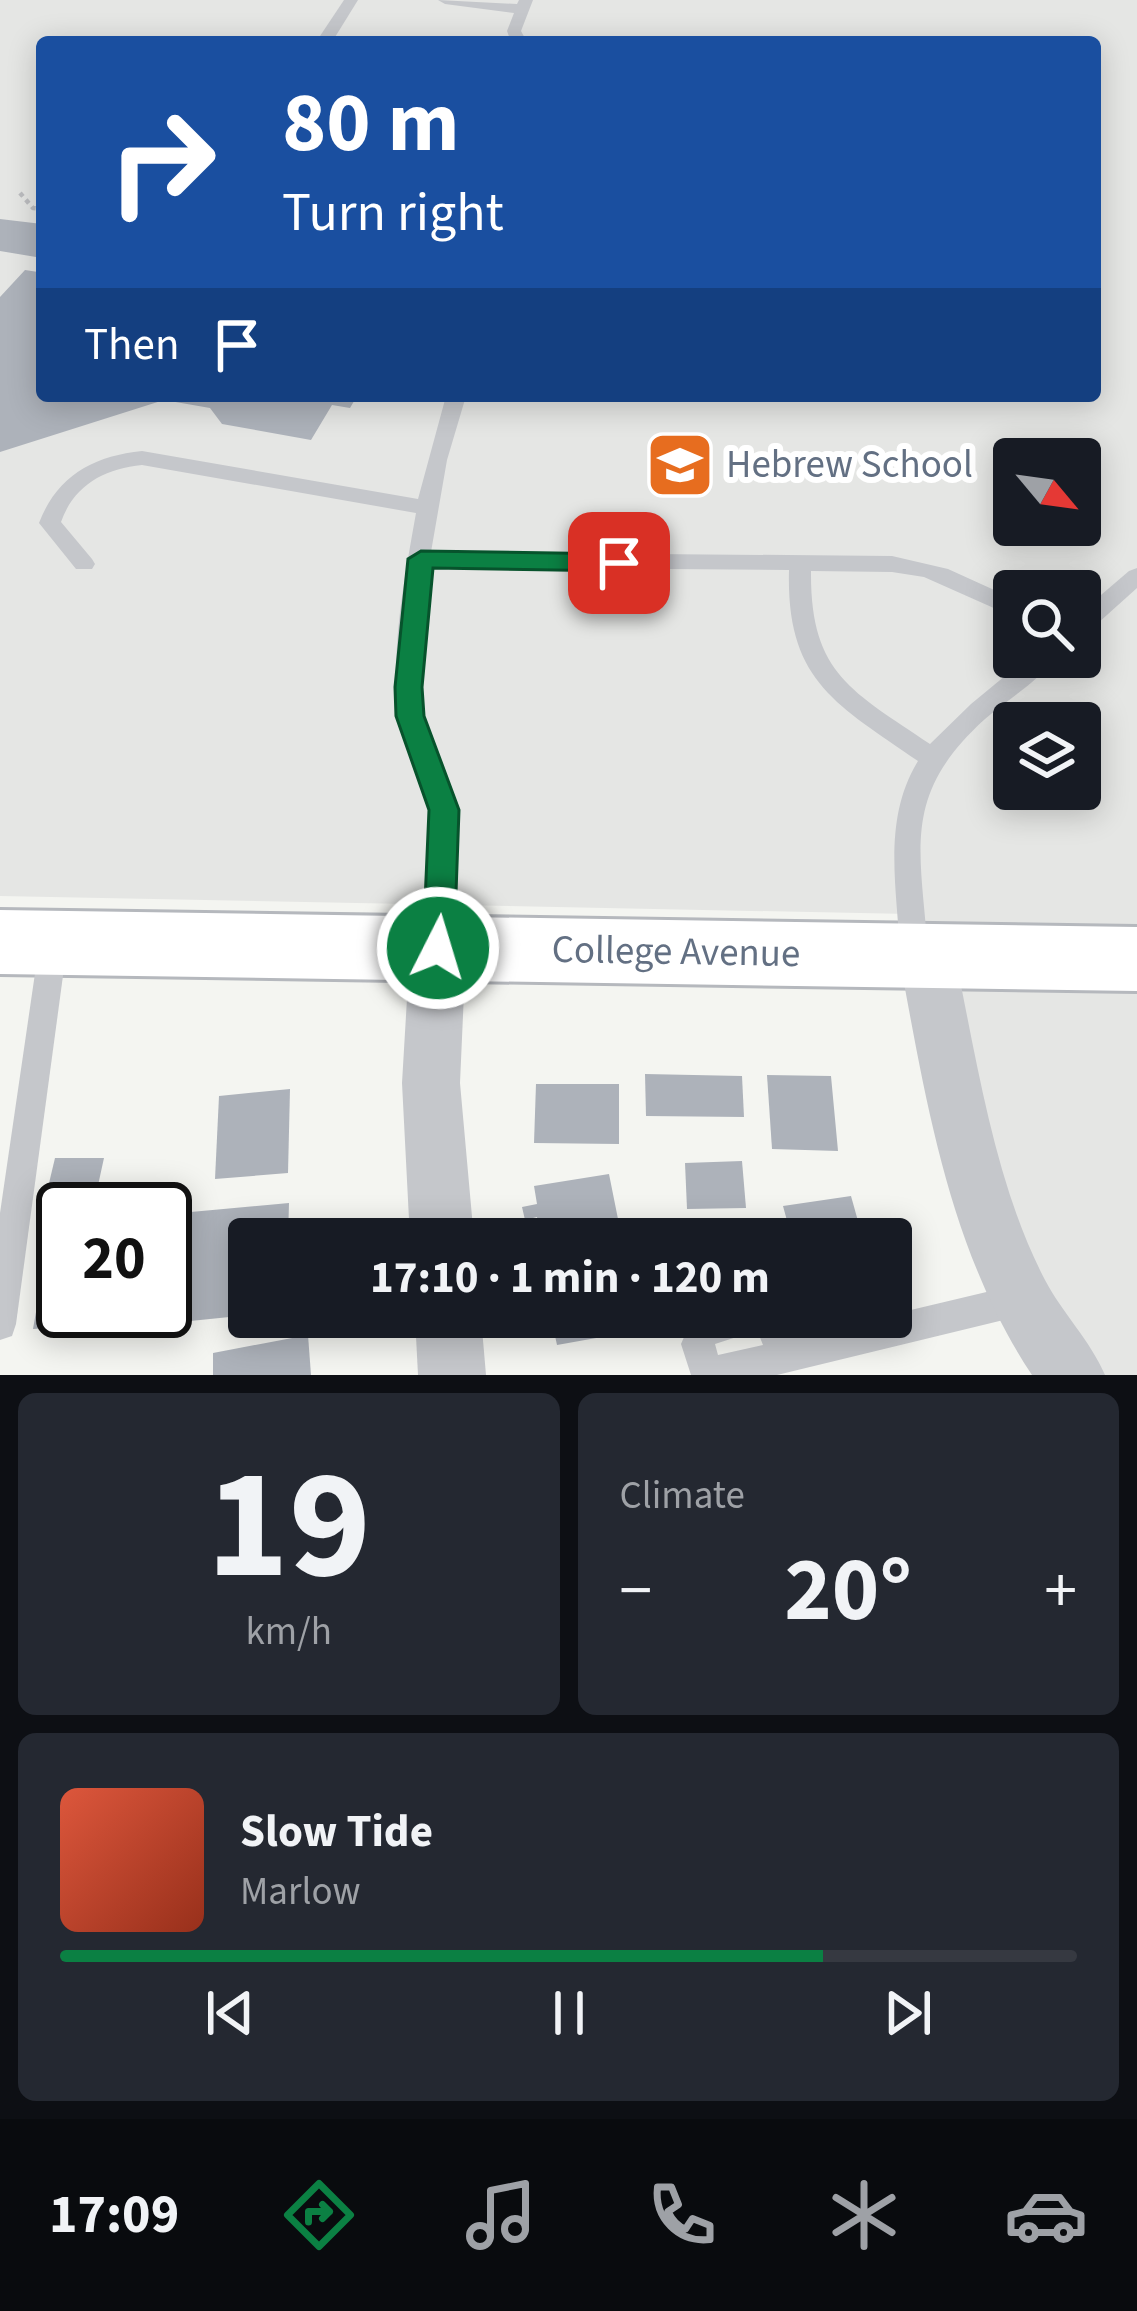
<!DOCTYPE html>
<html lang="en">
<head>
<meta charset="utf-8">
<style>
	:root { --surface:#171b24; --page:#242831; --text:#f1f3f6; --muted:#9ea1a6; --line:#363941; --accent:#0b8043 }
	body { margin:0; font-family:"Source Sans 3",sans-serif; background:var(--page); color:var(--text); height:100vh; display:flex; flex-direction:column; font-size:45px; white-space:nowrap }
	* { box-sizing:border-box; margin:0 }
	p { font-size:39px; color:var(--muted) }
	.icon { flex:none; width:66px; height:66px; fill:none; stroke:currentColor; stroke-width:2; stroke-linecap:round; stroke-linejoin:round }
	.map { position:relative; height:1375px; overflow:hidden }
	.side { display:flex; flex-direction:column; gap:18px; padding:18px; background:#0d0f14; flex:1 }
	.side>* { flex:none }
	.hud { position:absolute; left:36px; top:36px; width:1065px; height:366px; border-radius:12px; box-shadow:0 6px 30px #0003; background:#1a4fa0; color:#fff; overflow:hidden }
	.needle { width:78px; rotate:119deg }
	.fabs { position:absolute; left:993px; top:438px; display:grid; gap:24px }
	.fabs a { display:grid; place-items:center; width:108px; height:108px; border-radius:12px; background:var(--surface); box-shadow:0 6px 30px #0003; font-size:60px }
	.speed { position:absolute; left:36px; top:1182px; display:flex; gap:24px; font-size:60px; font-weight:700; text-align:center }
	.speed>* { display:grid; place-content:center; width:156px; height:156px; border-radius:50%; background:var(--surface); box-shadow:0 6px 30px #0003; line-height:1 }
	.speed .limit { border:6px solid #111; border-radius:18px; background:#fff; color:#111 }
	.pin { position:absolute; display:grid; place-items:center; width:102px; height:102px; color:#fff; margin:-51px; border-radius:24px; box-shadow:0 6px 18px #0006 }
	.me { position:absolute; width:132px; margin:-66px; rotate:5deg; stroke-linejoin:round; filter:drop-shadow(0 0 9px #0008) }
	.turn { display:flex; align-items:center; gap:42px; height:252px; padding:0 48px; font-size:54px }
	.turn .icon { width:156px; height:156px; stroke-width:2.5 }
	.turn b { display:block; font-size:84px; line-height:102px }
	.then { display:flex; align-items:center; height:114px; padding:0 48px; background:#0003; gap:24px; font-size:45px }
	.big { font-size:90px; font-weight:700; line-height:1.1 }
	.side .tile { flex:1; display:flex; flex-direction:column; justify-content:center; gap:18px; min-width:0; padding:0 42px; border-radius:18px; background:var(--page) }
	.side .dial { align-items:center; gap:0 }
	.dial b { font-size:156px; line-height:1 }
	.song { display:flex; align-items:center; gap:36px }
	.cover { width:144px; height:144px; border-radius:18px; background:linear-gradient(135deg,hsl(10 70% 55%),hsl(10 70% 35%)) }
	.played { height:12px; border-radius:6px; background:linear-gradient(90deg,var(--accent) 75%,var(--line) 75%) }
	.keys { display:flex; justify-content:space-around; direction:ltr }
	.heat { display:flex; justify-content:space-between; align-items:center; font-size:66px; direction:ltr }
	.side .tiles { flex:1; display:grid; gap:18px; grid-template-columns:1fr 1fr }
	.tile:last-child { grid-column:span 2 }
	.trip { position:absolute; left:228px; top:1218px; width:684px; height:120px; border-radius:12px; background:var(--surface); box-shadow:0 6px 30px #0003; font-weight:700; line-height:120px; text-align:center }
	.dock { display:flex; height:192px; justify-content:space-around; align-items:center; background:#090b0e; color:var(--muted) }
	.dock .icon { width:84px; height:84px }
	.dock .current { color:var(--accent) }
	.dock b { font-size:54px; color:var(--text) }
	.map>svg:first-child { display:block }
</style>
</head>
<body>
<div class="map">
<svg width="1137" height="1375" viewBox="0 0 1137 1375">
	<rect width="100%" height="100%" fill="#f4f5f1"/>
	<path fill="#e5e6e4" fill-rule="evenodd" d="M0 0H1137V1375H1064L909 914 0 896ZM42 42H1095V396H42ZM1014 459H1080V525H1014ZM1014 591H1080V657H1014ZM1014 723H1080V789H1014Z"/>
	<g fill="#adb2ba">
		<polygon points="0,219 42,224 42,258 0,251"/>
		<polygon points="42,268 42,396 357,396 350,408 332,405 311,440 222,424 210,408 164,400 0,452 0,297 25,270 38,272"/>
		<polygon points="645,1074 742,1076 744,1117 646,1116"/>
		<polygon points="767,1075 831,1076 838,1151 772,1149"/>
		<polygon points="536,1084 619,1084 619,1144 534,1143"/>
		<polygon points="290,1089 288,1173 215,1179 219,1096"/>
		<polygon points="55,1158 104,1158 95,1199 45,1200"/>
		<polygon points="742,1161 746,1208 687,1209 685,1163"/>
		<polygon points="609,1174 622,1239 541,1239 537,1217 525,1220 522,1207 537,1204 534,1186"/>
		<polygon points="851,1196 863,1239 792,1239 783,1206"/>
		<polygon points="289,1203 288,1239 249,1239 249,1315 161,1324 169,1214"/>
		<polygon points="63,1232 63,1311 85,1311 83,1326 33,1329 50,1233"/>
		<polygon points="551,1317 638,1317 641,1330 557,1345"/>
		<polygon points="308,1335 311,1375 213,1375 213,1353"/>
	</g>
	<g fill="none" stroke-linecap="round" stroke-linejoin="round">
		<defs>
			<polygon id="primary" points="0,910 1137,927 1137,991 0,974"/>
		</defs>
		<use href="#primary" stroke="#b5b8bd" stroke-width="6"/>
		<polyline stroke="#bcbdc0" stroke-width="4.5" stroke-dasharray="4.5 4.5" stroke-linecap="butt" points="20,193 33,208 42,209"/>
		<g fill="#c5c7cb" fill-rule="evenodd">
			<polygon points="344,0 358,0 332,42 316,42"/>
			<polygon points="438,0 517,4 519,0 533,0 521,31 527,42 511,42 507,31 514,13 445,4"/>
			<path d="M446 396H466L447 460 431 552 892 556 948 569 1014 599V617L924 577 892 572 811 571C810 674 852 691 930 744L971 704 1028 657H1056C1038 682 1008 699 985 719 900 796 921 850 928 953L924 961 914 965 904 961 900 953C897 887 882 820 918 761 836 704 786 681 789 570L429 567 420 684 425 725 453 796 458 825 453 946 449 954 439 958 429 954 425 946C430 898 441 845 428 797 419 767 401 740 398 708 391 644 405 576 416 513L142 465C104 469 74 485 61 522L92 559 95 564 92 569H76L39 523C57 476 93 456 142 451L418 499Z"/>
			<polygon points="1137,568 1137,588 1088,632 1080,634 1080,613 1129,571"/>
			<polygon points="53,934 63,938 67,946 16,1324 12,1336 0,1340 0,1213 39,946 43,938"/>
			<path d="M1020 1284 1031 1289 1036 1300 1031 1311 1020 1316 777 1375H691L681 1344 692 1319 698 1317H786L793 1338ZM752 1332 759 1335 763 1345 718 1355 715 1344Z"/>
		</g>
		<g fill="#c5c7cb" fill-rule="evenodd">
			<polygon points="438,925 458,932 466,948 460,1083 474,1239 410,1239 402,1083 410,948 418,932"/>
			<path d="M927 933 947 939 955 956C977 1061 995 1185 1045 1280 1063 1314 1090 1340 1105 1375H1032C949 1250 926 1101 899 956L907 939Z"/>
			<polygon points="415,1317 481,1317 486,1375 418,1375"/>
		</g>
		<use href="#primary" fill="#fff" fill-rule="evenodd"/>
	</g>
	<polygon fill="#0b8043" stroke="#07532c" stroke-width="3" points="421,551 619,554 631,563 619,571 433,568 422,687 424,716 459,810 454,948 449,957 438,961 427,957 423,948 429,810 396,716 395,687 408,559"/>
	<defs>
		<symbol id="school-square" viewBox="-11 -11 22 22"><rect x="-9" y="-9" width="18" height="18" rx="4" fill="#e76d1f" stroke="#fff"/><path d="M0-5L7-2L0 1L-7-2ZM-4 1L0 2.5L4 1V4Q0 6-4 4Z" fill="#fff"/></symbol>
	</defs>
	<g fill-rule="evenodd">
		<use href="#school-square" x="642" y="427" width="76" height="76"/>
	</g>
	<g text-anchor="middle" dominant-baseline="central" stroke-width="12" stroke-linejoin="round" paint-order="stroke">
		<g font-size="39" fill="#637083" stroke="#fff" text-anchor="start">
			<text x="726" y="465">Hebrew School</text>
		</g>
		<g font-size="39" fill="#637083" stroke="#fff">
			<text transform="translate(676 952) rotate(1)">College Avenue</text>
		</g>
	</g>
</svg>
<div class="fabs">
<a><svg class="needle" viewBox="-14 -14 28 28"><path d="M0-13l5 13h-10z" fill="#e53935"/><path d="M0 13l5-13h-10z" fill="#9ea1a6"/></svg></a>
<a><svg class="icon" aria-label="search" viewBox="0 0 24 24"><circle cx="10" cy="10" r="6"/><path d="M15 15l6 6"/></svg></a>
<a><svg class="icon" aria-label="layers" viewBox="0 0 24 24"><path d="M12 4l9 5-9 5-9-5zM3 14l9 5 9-5"/></svg></a>
</div>
<div class="speed"><div class="limit">20</div></div>
<div class="pin" style="left:619px;top:563px;background:#d93025"><svg class="icon" aria-label="arrive" viewBox="0 0 24 24"><path d="M6 21V4h12l-3 4 3 4H6"/></svg></div>
<svg class="me" style="left:438px;top:948px" viewBox="-20 -20 40 40"><circle r="17" fill="#0b8043" stroke="#fff" stroke-width="3"/><path d="M0-11L8 9 0 5-8 9z" fill="#fff"/></svg>
<div class="trip">17:10 · 1 min · 120 m</div>
<div class="hud">
<div class="turn"><svg class="icon" aria-label="right" viewBox="0 0 24 24"><path d="M7 20v-9h11M14 6l5 5-5 5"/></svg><div><b>80 m</b>Turn right</div></div>
<div class="then">Then<svg class="icon" aria-label="arrive" viewBox="0 0 24 24"><path d="M6 21V4h12l-3 4 3 4H6"/></svg></div>
</div>
</div>
<section class="side">
<div class="tiles">
<div class="tile dial"><b>19</b><p>km/h</p></div>
<div class="tile"><p>Climate</p>
<div class="heat"><a>−</a><b class="big">20°</b><a>+</a></div>
</div>
<div class="tile">
<div class="song"><i class="cover"></i><div><b>Slow Tide</b><p>Marlow</p></div></div>
<div class="played"></div>
<div class="keys"><svg class="icon" aria-label="previous" viewBox="0 0 24 24"><path d="M18 5L8 12l10 7zM5 5v14"/></svg><svg class="icon" aria-label="pause" viewBox="0 0 24 24"><path d="M8 5v14M16 5v14"/></svg><svg class="icon" aria-label="next" viewBox="0 0 24 24"><path d="M6 5l10 7-10 7zM19 5v14"/></svg></div>
</div>
</div>
</section>
<nav class="dock">
<b>17:09</b>
<svg class="icon current" aria-label="directions" viewBox="0 0 24 24"><path d="M12 3l9 9-9 9-9-9zM9 14v-3h6M13 9l2 2-2 2"/></svg>
<svg class="icon" aria-label="music" viewBox="0 0 24 24"><path d="M9 18V5l10-2v13"/><circle cx="6" cy="18" r="3"/><circle cx="16" cy="16" r="3"/></svg>
<svg class="icon" aria-label="phone" viewBox="0 0 24 24"><path d="M5 4h4l2 5-3 2q2 4 5 5l2-3 5 2v4C11 20 4 13 5 4z"/></svg>
<svg class="icon" aria-label="climate" viewBox="0 0 24 24"><path d="M12 3v18M4 7l16 10M4 17L20 7"/></svg>
<svg class="icon" aria-label="car" viewBox="0 0 24 24"><path d="M5 17H2v-5l4-1 3-4h7l3 4 3 1v5h-3M9 17h6M6 11h13"/><circle cx="7" cy="17" r="2"/><circle cx="17" cy="17" r="2"/></svg>
</nav>
</body>
</html>
